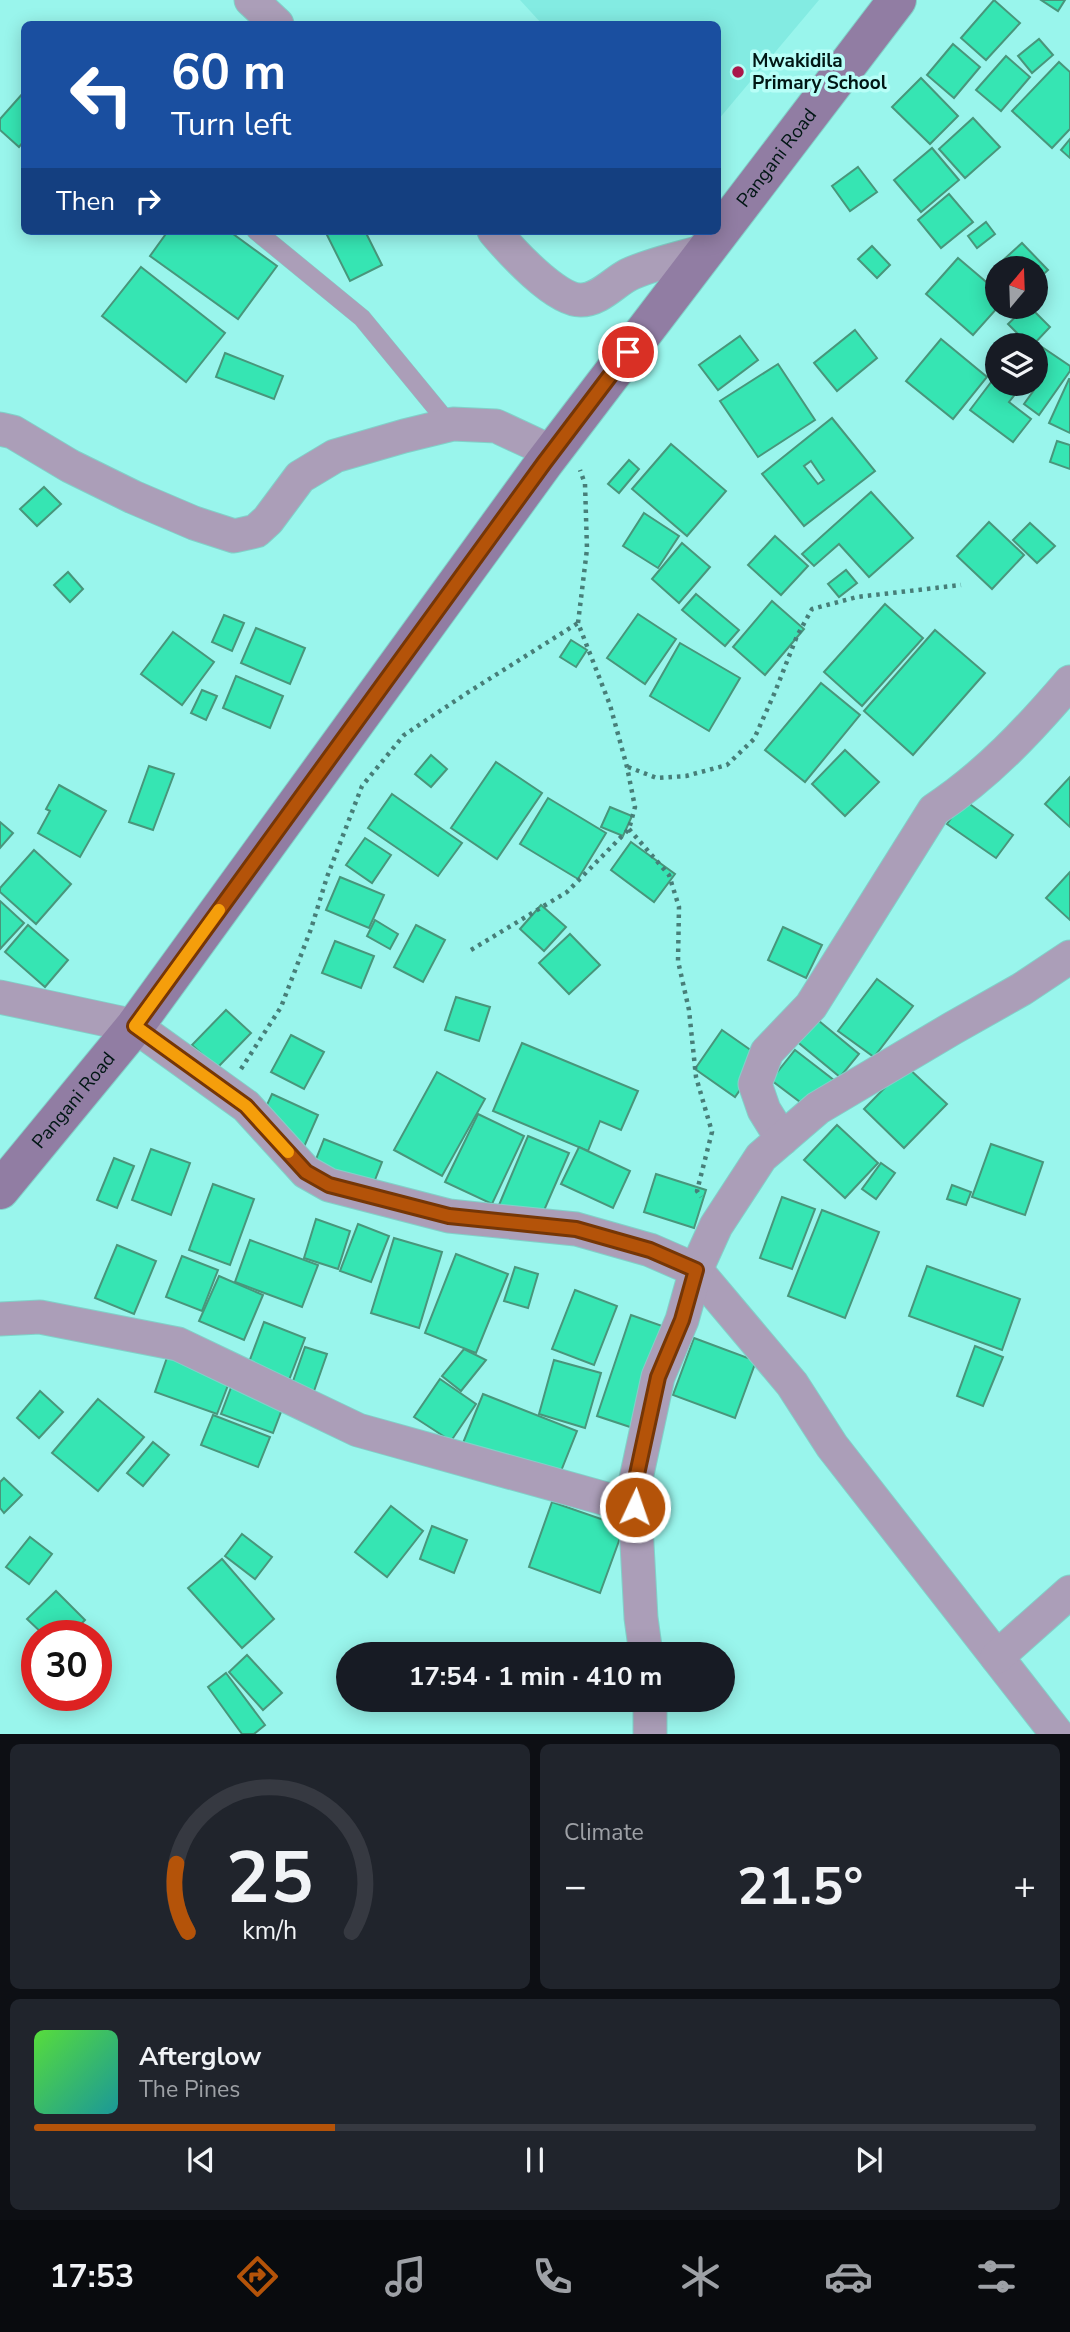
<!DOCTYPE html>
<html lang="en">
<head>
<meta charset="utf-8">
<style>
	:root { --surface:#171b24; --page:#20242c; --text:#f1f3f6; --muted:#9ea1a6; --line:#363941; --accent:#b45309 }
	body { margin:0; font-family:"Nunito Sans",sans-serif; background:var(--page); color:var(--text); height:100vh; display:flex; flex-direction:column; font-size:26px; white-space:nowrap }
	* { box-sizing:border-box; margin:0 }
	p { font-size:23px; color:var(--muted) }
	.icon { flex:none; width:38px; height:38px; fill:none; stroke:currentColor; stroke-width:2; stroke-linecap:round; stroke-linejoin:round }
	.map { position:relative; height:1734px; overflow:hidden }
	.sheet { display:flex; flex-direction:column; gap:10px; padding:10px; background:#0d0f14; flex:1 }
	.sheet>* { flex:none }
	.hud { position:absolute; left:21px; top:21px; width:700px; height:214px; border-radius:10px; box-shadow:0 4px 18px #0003; background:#1a4fa0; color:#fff; overflow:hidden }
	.needle { width:46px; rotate:19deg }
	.buttons { position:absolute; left:985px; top:256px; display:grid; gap:14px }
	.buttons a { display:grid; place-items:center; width:63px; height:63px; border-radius:50%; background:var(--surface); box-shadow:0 4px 18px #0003; font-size:35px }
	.speed { position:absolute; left:21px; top:1620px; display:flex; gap:14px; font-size:35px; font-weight:700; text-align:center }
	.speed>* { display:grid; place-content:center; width:91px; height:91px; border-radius:50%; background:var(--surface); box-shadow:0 4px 18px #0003; line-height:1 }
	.speed .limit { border:10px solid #d22; background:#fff; color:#111 }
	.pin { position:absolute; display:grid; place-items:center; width:60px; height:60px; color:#fff; margin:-30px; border:4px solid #fff; border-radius:50%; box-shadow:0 2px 7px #0007 }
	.me { position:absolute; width:77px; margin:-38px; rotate:3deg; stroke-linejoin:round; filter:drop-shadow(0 0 5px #0008) }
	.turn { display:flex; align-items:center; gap:24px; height:147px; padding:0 35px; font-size:32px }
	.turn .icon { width:91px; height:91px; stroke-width:2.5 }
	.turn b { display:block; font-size:49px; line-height:60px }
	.then { display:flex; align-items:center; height:66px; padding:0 35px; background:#0003; gap:14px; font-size:26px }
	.big { font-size:52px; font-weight:700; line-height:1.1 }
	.sheet .tile { flex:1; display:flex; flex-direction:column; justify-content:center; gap:10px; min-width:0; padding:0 24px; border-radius:10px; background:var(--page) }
	.sheet .dial { align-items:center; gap:0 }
	.dial svg { height:182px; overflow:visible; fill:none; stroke:var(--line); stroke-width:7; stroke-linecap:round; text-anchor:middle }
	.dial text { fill:var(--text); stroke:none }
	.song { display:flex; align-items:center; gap:21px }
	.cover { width:84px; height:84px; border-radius:10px; background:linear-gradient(135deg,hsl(110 70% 55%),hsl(180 70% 35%)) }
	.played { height:7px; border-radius:4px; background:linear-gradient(90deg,var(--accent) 30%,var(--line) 30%) }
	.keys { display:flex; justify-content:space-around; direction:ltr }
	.heat { display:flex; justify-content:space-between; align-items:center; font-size:38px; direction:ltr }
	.sheet .tiles { flex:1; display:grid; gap:10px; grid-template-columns:1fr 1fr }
	.tile:last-child { grid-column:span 2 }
	.trip { position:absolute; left:336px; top:1642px; width:399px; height:70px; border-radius:35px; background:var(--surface); box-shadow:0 4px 18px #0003; font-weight:700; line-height:70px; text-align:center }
	.tabs { display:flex; height:112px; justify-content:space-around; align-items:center; background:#090b0e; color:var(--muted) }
	.tabs .icon { width:49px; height:49px }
	.tabs .on { color:var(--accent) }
	.tabs b { font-size:32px; color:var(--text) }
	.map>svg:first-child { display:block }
</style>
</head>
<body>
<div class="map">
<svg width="1070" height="1734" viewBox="0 0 1070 1734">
	<rect width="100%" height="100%" fill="#99f5ec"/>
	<polygon fill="#83ebe2" points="520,0 819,0 718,120 718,24 542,24"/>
	<g fill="#36e5b3" stroke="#48967b" stroke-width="2" fill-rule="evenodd">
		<polygon points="994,0 1020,23 986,60 961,38"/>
		<polygon points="1041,0 1065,0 1058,11"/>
		<polygon points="1039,39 1053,55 1032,73 1018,56"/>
		<polygon points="953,44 980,67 954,98 927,75"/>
		<polygon points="1006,56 1030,77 1001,111 976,90"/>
		<polygon points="1059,62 1070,72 1070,129 1052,148 1012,111"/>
		<polygon points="921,78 958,116 930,144 892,107"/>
		<polygon points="24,92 24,141 19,147 0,130 0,119"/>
		<polygon points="973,118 1000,147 965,178 939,149"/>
		<polygon points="1070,139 1070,158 1061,150"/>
		<polygon points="932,148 959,180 921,212 894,180"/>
		<polygon points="858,167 877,192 850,211 832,186"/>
		<polygon points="949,194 973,222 941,248 918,220"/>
		<polygon points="986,222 995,234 977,248 968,236"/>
		<polygon points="168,231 229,231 277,266 238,319 150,256"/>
		<polygon points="325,231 365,231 382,265 350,281"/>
		<polygon points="1022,243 1048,270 1036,281 1036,268 1006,268 1001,262"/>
		<polygon points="872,246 890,265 877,278 858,259"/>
		<polygon points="958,258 998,292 999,306 973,335 926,294"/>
		<polygon points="141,267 225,333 186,382 102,316"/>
		<polygon points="1027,306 1029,306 1050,327 1033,345 1029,345 1008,324"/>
		<polygon points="855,330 877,358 837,391 814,363"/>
		<polygon points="740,336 758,360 718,390 699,365"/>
		<polygon points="941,339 987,377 953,419 906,381"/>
		<polygon points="1039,345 1070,366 1070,371 1039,415 1024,404 1034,390 1025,383 1036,383 1036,349"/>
		<polygon points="225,353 283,376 274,399 216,377"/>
		<polygon points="778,364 815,420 758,457 720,401"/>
		<polygon points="998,373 998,383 1013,383 1020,388 1009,402 1031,419 1013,442 970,410"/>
		<polygon points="1069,379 1070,379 1070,433 1049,423"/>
		<path d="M832 418 875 471 804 526 762 474ZM811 461 824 480 818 484 804 466Z"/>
		<polygon points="1057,441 1070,445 1070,469 1050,462"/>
		<polygon points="671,444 726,491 687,536 632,489"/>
		<polygon points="629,460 639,469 619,493 608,484"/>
		<polygon points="44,487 61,504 37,526 20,509"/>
		<polygon points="871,492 913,538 869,577 839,544 814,566 802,554"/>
		<polygon points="644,513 679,536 658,568 623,546"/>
		<polygon points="989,522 1024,555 992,589 957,556"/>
		<polygon points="1030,523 1055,546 1037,563 1013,540"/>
		<polygon points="775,536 808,566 781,595 748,565"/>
		<polygon points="682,543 710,567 679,603 652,579"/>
		<polygon points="846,570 857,583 839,597 828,584"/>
		<polygon points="68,572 83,589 70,602 54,585"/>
		<polygon points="696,594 739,630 725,646 682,610"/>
		<polygon points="772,601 804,629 765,675 733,647"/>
		<polygon points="885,604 923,638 862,706 824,672"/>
		<polygon points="638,614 676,639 645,684 607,658"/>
		<polygon points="224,615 244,623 232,651 212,642"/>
		<polygon points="256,628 305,648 290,684 241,663"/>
		<polygon points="935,630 985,673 913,755 864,711"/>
		<polygon points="173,632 214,662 182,705 141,674"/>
		<polygon points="571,640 587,650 576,667 560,657"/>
		<polygon points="680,643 740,678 709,731 650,696"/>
		<polygon points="236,676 283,696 270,728 223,708"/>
		<polygon points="821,683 860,715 805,782 765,750"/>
		<polygon points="202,690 217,696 206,720 191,713"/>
		<polygon points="845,750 879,782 845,816 812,784"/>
		<polygon points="431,755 447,769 431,787 415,774"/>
		<polygon points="496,762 542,793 497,859 451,828"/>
		<polygon points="149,766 174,774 153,830 129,822"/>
		<polygon points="1070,777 1070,827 1045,804"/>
		<polygon points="59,785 106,811 80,857 38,833 50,811 46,809"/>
		<polygon points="392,794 462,843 438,876 368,828"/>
		<polygon points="548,798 606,833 578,879 520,844"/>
		<polygon points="964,800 1013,835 996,858 947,824"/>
		<polygon points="610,807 632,816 623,836 601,827"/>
		<polygon points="0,822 13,833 0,848"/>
		<polygon points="365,838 391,855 372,883 346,865"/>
		<polygon points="631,842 675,874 654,902 611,870"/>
		<polygon points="34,850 71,884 36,924 0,892 0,888"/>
		<polygon points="1070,872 1070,920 1046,898"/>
		<polygon points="340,877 384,895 369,928 326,910"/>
		<polygon points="0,901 24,923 0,949"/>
		<polygon points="541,905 566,927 544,951 520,929"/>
		<polygon points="375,920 398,934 390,949 367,936"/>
		<polygon points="28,925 68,960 45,987 5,952"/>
		<polygon points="416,925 445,940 423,982 394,967"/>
		<polygon points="783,927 822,945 806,978 768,960"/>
		<polygon points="570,934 600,965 569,994 539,963"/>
		<polygon points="335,941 374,956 361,988 322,973"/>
		<polygon points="877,979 913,1006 874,1057 838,1031"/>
		<polygon points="456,997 490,1007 479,1041 445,1030"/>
		<polygon points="802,1007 859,1054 840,1077 783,1030"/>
		<polygon points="226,1010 251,1033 217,1068 192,1045"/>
		<polygon points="722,1030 762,1058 735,1097 695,1069"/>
		<polygon points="291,1035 324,1052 304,1089 271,1072"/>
		<polygon points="522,1043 638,1091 621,1130 600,1121 588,1151 493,1111"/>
		<polygon points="795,1050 839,1084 816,1114 771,1080"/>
		<polygon points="906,1066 947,1104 904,1148 864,1109"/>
		<polygon points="437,1072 485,1099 442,1176 394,1150"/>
		<polygon points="272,1094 318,1115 300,1156 253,1135"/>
		<polygon points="478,1114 524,1136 492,1204 445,1182"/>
		<polygon points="837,1125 878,1163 845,1198 804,1160"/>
		<polygon points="528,1136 569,1153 539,1222 499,1205"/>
		<polygon points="324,1139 382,1162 369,1195 311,1172"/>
		<polygon points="991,1144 1043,1162 1025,1215 972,1197"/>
		<polygon points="579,1147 630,1171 613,1208 561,1184"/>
		<polygon points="151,1149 190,1163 171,1215 132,1200"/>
		<polygon points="114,1158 134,1166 117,1208 97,1200"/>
		<polygon points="881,1163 895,1173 876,1199 862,1189"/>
		<polygon points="656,1174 706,1190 694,1228 644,1212"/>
		<polygon points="213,1184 254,1199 230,1265 189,1250"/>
		<polygon points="952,1185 971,1192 966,1205 947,1199"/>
		<polygon points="782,1197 815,1209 792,1269 760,1258"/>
		<polygon points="822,1210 879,1232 845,1318 788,1296"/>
		<polygon points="316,1219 350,1231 338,1269 304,1258"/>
		<polygon points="358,1224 389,1236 371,1282 340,1271"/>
		<polygon points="394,1238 442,1252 419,1328 371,1313"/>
		<polygon points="250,1240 318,1265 302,1307 235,1282"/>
		<polygon points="117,1245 156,1261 134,1314 95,1298"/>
		<polygon points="456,1254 508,1274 476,1353 425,1333"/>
		<polygon points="182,1256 218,1270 202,1311 166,1297"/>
		<polygon points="927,1266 1020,1299 1002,1350 909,1316"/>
		<polygon points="515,1267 538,1274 528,1308 504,1301"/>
		<polygon points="219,1276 263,1295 244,1340 199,1321"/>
		<polygon points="575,1290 617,1306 594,1365 552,1349"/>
		<polygon points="631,1315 682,1333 648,1433 597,1416"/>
		<polygon points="264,1322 305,1338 286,1388 245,1373"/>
		<polygon points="694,1338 756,1361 735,1418 673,1395"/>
		<polygon points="975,1346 1003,1357 983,1406 957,1396"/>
		<polygon points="305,1347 327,1354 314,1391 292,1384"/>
		<polygon points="170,1349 233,1372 217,1414 155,1392"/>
		<polygon points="464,1349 486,1360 461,1391 442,1376"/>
		<polygon points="554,1360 601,1373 585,1428 539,1414"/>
		<polygon points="235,1377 287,1396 273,1433 221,1414"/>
		<polygon points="440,1379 476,1404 451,1441 414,1417"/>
		<polygon points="40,1391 63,1412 39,1438 17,1418"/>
		<polygon points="483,1394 577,1431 557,1481 463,1443"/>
		<polygon points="98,1399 144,1437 98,1491 52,1453"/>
		<polygon points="213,1415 270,1437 258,1467 201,1445"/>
		<polygon points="153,1442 169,1455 143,1486 127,1473"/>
		<polygon points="4,1478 22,1495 4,1513 0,1508 0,1482"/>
		<polygon points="552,1502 624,1527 600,1593 529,1567"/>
		<polygon points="391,1506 423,1531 387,1577 355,1552"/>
		<polygon points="432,1526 467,1540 454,1573 420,1559"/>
		<polygon points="242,1534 272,1557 255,1579 225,1556"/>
		<polygon points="30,1537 52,1554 29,1584 6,1567"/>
		<polygon points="222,1559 274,1619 242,1648 188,1588"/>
		<polygon points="56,1591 85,1620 69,1636 45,1636 27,1619"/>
		<polygon points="247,1655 282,1693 263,1710 229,1672"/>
		<polygon points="226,1673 265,1725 254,1734 242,1734 208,1687"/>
	</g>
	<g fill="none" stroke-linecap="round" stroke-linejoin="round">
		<defs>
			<polyline id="service" points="256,231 362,318 450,425"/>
			<g id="minor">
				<polyline points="251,0 277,24"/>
				<path d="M494 231C510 250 556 301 581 300 599 300 613 283 628 275 651 264 680 258 705 251"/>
				<polyline points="0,429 13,432 70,466 133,497 194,523 234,536 256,531 268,520 300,477 335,456 404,436 453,424 496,426 552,452"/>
				<polyline points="0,997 135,1026 246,1106 306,1172 329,1185 449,1216 576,1229 650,1250 696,1270 792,1384 832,1446 1057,1734"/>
				<path d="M782 1139 764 1110 755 1084 767 1052 811 1006 934 810C987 775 1029 730 1070 682"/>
				<polyline points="0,1319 40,1317 178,1344 358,1430 635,1507"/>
				<polyline points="646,1654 641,1618 634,1488 658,1377 682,1320 696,1270 716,1226 761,1157 818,1108 953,1028 1022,989 1070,957"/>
				<polyline points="997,1657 1070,1592"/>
				<polyline points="650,1734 650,1699"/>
			</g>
			<g id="secondary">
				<path id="s1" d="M0 1190 135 1026 544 463 897 0"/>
			</g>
		</defs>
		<use href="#service" stroke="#81d1c9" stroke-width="19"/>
		<use href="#minor" stroke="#81d1c9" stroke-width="35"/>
		<use href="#secondary" stroke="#81d1c9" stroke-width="40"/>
		<g stroke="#477e78" stroke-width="4.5" stroke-dasharray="3.5 5" stroke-linecap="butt">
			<polyline points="628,767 657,778 686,776 727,765 754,739 775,692 797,636 812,609 857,597 961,585"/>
			<polyline points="629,829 669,875 679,907 678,961 689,1010 696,1077 712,1132 697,1191 701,1197"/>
			<polyline points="471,950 567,892 629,829 635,807 627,767 610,705 578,623 587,549 585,484 580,470"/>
			<polyline points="241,1069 281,1007 311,929 327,877 362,786 404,735 467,693 578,623"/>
		</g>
		<use href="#service" stroke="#ab9eb8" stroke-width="18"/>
		<use href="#minor" stroke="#ab9eb8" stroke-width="33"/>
		<use href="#secondary" stroke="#917da3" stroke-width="38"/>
	</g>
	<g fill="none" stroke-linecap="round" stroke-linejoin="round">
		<defs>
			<polyline id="route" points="628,352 544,463 135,1026 246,1106 306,1172 329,1185 449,1216 576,1229 650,1250 696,1270 682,1320 658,1377 634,1488 635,1507"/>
		</defs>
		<use href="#route" stroke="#753606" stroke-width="18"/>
		<use href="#route" stroke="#b45309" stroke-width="12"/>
		<polyline stroke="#f59e0b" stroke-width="12" points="219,910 135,1026 246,1106 288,1152"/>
	</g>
	<circle fill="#ab174a" stroke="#b7fef7" stroke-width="2.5" cx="738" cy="72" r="7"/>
	<g text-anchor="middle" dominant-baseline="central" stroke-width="7" stroke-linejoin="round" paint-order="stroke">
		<g font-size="19" font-weight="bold" fill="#001614" stroke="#b7fef7" text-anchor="start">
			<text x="752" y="61">Mwakidila<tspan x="752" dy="22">Primary School</tspan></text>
		</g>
		<g font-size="19" fill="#001614" stroke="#b7fef7">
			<text stroke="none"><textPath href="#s1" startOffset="1292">Pangani Road</textPath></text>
			<text stroke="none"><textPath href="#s1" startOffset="116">Pangani Road</textPath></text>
		</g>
	</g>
</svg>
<div class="buttons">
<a><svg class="needle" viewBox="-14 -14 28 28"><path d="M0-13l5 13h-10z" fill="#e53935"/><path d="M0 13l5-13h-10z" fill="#9ea1a6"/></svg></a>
<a><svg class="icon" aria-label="layers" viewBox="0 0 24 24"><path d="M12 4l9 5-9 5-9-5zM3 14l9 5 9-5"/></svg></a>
</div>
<div class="speed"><div class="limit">30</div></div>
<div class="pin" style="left:628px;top:352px;background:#d93025"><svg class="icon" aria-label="arrive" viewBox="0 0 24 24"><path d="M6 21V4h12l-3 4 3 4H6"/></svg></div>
<svg class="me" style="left:635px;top:1507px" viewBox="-20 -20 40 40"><circle r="17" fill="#b45309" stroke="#fff" stroke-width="3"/><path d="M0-11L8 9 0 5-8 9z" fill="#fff"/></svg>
<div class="trip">17:54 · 1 min · 410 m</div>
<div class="hud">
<div class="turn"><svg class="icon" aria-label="left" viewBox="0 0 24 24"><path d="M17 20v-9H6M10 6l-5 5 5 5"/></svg><div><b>60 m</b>Turn left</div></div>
<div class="then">Then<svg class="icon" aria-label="right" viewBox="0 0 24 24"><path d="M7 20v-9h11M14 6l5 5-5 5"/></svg></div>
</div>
</div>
<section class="sheet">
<div class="tiles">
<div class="tile dial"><svg viewBox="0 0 100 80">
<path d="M14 69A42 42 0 1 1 86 69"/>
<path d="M14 69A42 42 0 0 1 9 39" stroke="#b45309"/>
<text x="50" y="56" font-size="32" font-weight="700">25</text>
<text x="50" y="72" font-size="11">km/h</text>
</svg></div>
<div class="tile"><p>Climate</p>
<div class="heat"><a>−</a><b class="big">21.5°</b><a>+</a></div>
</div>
<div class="tile">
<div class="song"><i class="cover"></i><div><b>Afterglow</b><p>The Pines</p></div></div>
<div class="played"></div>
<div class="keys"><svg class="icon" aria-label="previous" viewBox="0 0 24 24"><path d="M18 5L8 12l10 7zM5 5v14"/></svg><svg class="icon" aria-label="pause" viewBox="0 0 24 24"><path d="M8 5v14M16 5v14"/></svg><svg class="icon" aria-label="next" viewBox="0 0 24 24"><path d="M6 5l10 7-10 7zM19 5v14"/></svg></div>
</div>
</div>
</section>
<nav class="tabs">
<b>17:53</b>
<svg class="icon on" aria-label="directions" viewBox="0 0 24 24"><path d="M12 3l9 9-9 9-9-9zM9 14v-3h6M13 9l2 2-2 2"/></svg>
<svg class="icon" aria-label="music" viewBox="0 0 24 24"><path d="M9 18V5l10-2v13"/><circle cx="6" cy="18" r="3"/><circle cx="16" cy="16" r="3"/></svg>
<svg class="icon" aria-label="phone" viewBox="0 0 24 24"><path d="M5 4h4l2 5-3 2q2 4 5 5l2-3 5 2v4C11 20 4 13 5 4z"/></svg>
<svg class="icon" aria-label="climate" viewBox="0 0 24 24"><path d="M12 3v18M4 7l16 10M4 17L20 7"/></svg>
<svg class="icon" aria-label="car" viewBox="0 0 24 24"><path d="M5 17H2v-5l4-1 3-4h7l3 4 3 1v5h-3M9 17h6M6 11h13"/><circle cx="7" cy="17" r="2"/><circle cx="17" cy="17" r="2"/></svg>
<svg class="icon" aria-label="filters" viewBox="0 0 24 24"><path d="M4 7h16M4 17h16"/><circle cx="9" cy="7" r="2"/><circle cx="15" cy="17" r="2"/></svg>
</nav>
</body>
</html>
